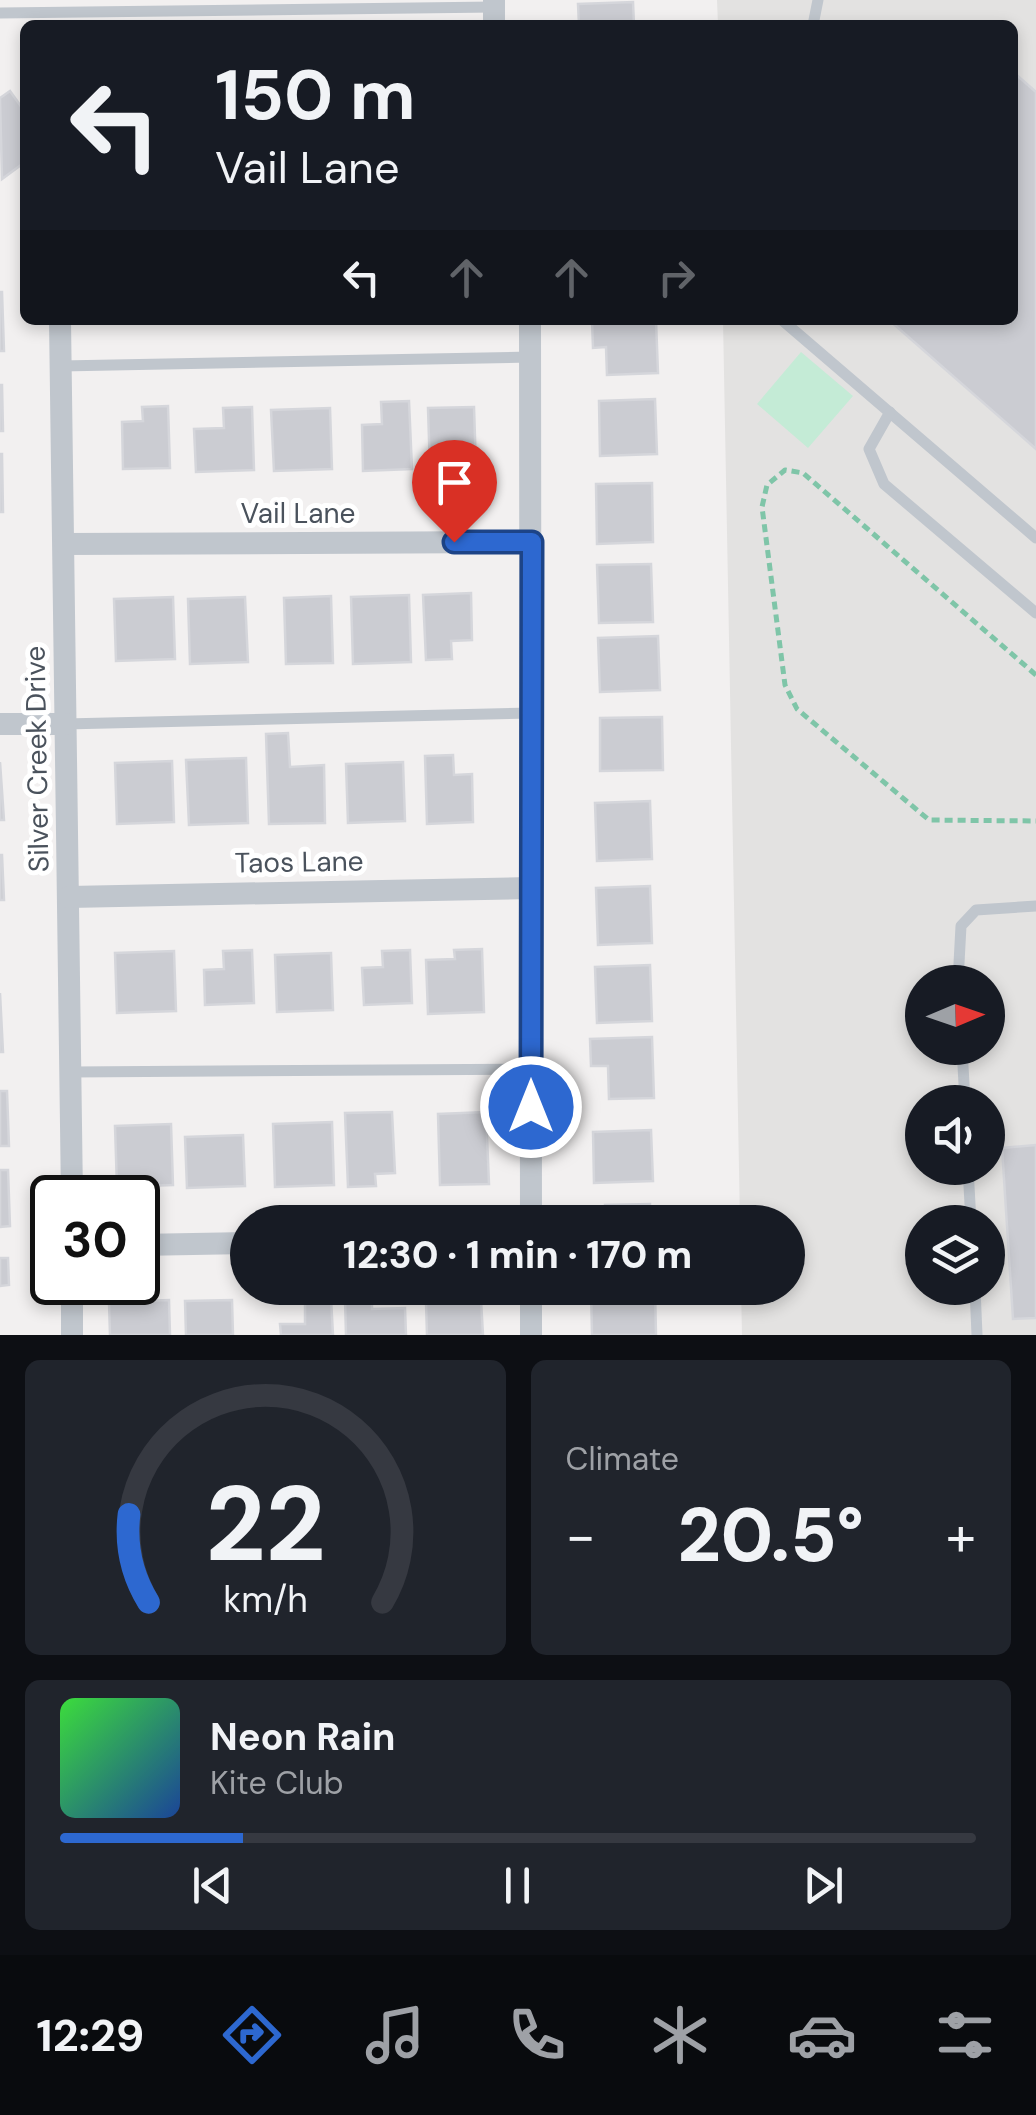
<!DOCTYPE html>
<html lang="en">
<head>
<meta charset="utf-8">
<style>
	:root { --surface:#171b24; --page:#20242c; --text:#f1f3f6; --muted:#9ea1a6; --line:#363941; --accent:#2d68d0 }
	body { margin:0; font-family:"DM Sans",sans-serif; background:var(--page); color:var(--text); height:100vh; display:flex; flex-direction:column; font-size:38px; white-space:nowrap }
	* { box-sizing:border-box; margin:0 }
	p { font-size:32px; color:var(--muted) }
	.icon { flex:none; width:55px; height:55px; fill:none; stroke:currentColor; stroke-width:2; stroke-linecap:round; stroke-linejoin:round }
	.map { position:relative; height:1335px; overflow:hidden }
	.details { display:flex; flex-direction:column; gap:25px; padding:25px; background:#0d0f14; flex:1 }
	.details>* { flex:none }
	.guide { position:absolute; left:20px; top:20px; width:998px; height:305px; border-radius:15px; box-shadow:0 5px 15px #0003; background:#171b24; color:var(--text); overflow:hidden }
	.needle { width:65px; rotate:88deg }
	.tools { position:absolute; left:905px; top:965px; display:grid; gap:20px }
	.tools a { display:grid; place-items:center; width:100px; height:100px; border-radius:50%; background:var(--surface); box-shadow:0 5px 15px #0003; font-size:50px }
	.speed { position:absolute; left:30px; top:1175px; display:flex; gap:20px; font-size:50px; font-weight:700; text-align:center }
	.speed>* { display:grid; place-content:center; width:130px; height:130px; border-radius:50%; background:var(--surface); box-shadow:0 5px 15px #0003; line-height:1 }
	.speed .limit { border:5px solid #111; border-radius:15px; background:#fff; color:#111 }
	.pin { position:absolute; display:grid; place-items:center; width:85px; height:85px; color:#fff; margin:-102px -42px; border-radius:50% 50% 50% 0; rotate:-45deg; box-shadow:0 0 10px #0007 }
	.pin .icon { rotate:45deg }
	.me { position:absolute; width:110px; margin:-55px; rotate:0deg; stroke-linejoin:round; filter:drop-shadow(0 0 8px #0008) }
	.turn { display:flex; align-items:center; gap:35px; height:210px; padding:0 30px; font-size:45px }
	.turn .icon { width:130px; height:130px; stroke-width:2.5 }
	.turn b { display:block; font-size:70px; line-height:85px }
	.lanes { display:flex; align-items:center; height:95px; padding:0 30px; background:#0003; justify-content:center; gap:50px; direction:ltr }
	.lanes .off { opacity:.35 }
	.big { font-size:75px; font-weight:800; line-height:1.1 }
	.details .card { flex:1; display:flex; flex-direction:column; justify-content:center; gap:15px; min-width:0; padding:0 35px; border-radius:15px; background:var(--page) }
	.details .dial { align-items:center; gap:0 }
	.dial svg { height:260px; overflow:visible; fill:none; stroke:var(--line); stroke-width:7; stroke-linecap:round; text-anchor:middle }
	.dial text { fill:var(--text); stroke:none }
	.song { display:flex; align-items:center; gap:30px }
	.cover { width:120px; height:120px; border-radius:15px; background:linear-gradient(135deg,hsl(120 70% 55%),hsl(220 70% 35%)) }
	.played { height:10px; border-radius:5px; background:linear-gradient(90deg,var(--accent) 20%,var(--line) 20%) }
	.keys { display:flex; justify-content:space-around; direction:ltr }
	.heat { display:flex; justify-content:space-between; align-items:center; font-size:55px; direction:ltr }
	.details .tiles { flex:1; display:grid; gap:25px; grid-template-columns:1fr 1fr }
	.card:last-child { grid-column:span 2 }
	.trip { position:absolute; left:230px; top:1205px; width:575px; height:100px; border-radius:50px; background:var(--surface); box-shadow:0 5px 15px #0003; font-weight:800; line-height:100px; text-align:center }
	.dock { display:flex; height:160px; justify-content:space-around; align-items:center; background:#090b0e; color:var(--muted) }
	.dock .icon { width:70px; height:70px }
	.dock .selected { color:var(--accent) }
	.dock b { font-size:45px; color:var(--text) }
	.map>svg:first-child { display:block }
</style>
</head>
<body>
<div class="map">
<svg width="1036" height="1335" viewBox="0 0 1036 1335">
	<rect width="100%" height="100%" fill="#f2f0f0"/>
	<path fill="#e3e2e1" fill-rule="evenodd" d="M717 0H1036V1335H742L741 1288H788V1222H740L723 320H1012V25H718ZM922 982H988V1048H922ZM922 1102H988V1168H922ZM922 1222H988V1288H922Z"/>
	<polygon fill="#c4ebd6" points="801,352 853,396 808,448 757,404"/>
	<g fill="#cbccd2" stroke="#d5d6db" stroke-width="2.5">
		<polygon points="633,2 634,25 579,25 578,4"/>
		<polygon points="1012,71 1036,92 1036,449 889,320 1012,320"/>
		<polygon points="10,91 25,112 25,162 2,179 0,98"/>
		<polygon points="0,292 2,292 4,351 0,351"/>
		<polygon points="656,320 658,373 607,375 606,347 593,348 592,321"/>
		<polygon points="0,385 2,385 3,431 0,431"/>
		<polygon points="655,399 657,454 600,456 599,401"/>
		<polygon points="409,401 412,469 363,471 362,425 382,424 381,402"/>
		<polygon points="168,406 170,468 123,469 122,422 143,421 142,407"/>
		<polygon points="252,407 254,470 196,472 194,429 224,428 223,408"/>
		<polygon points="474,407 476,468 430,470 428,408"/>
		<polygon points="330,408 332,469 274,471 271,410"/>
		<polygon points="0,454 2,454 3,512 0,512"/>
		<polygon points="652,483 653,542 597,544 596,484"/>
		<polygon points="651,564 653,622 599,623 597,565"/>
		<polygon points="471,593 472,640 451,641 452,659 426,660 423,595"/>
		<polygon points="409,595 411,662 353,664 351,597"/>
		<polygon points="331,596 333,663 286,664 284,598"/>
		<polygon points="173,597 175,659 116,661 114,599"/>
		<polygon points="245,597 248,662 190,664 188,599"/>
		<polygon points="658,636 660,690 600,692 598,638"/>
		<polygon points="662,717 663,770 600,771 600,718"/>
		<polygon points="288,733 290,767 324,765 325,823 269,824 266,734"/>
		<polygon points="453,755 454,775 472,774 473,822 427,824 425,756"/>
		<polygon points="246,758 248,823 189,825 186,760"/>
		<polygon points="172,761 174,822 117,824 115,763"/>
		<polygon points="0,762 4,820 0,820"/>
		<polygon points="403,762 405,821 348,823 346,764"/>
		<polygon points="650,801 652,859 597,861 595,803"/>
		<polygon points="0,855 2,855 4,900 0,900"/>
		<polygon points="650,886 652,943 598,945 596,888"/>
		<polygon points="482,949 484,1012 428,1014 426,960 455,959 454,950"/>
		<polygon points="252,950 254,1003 205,1005 204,970 224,969 223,951"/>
		<polygon points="410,950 412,1003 364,1005 362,968 383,967 382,951"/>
		<polygon points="174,951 176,1011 117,1013 115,953"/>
		<polygon points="331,953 333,1010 277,1012 275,955"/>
		<polygon points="650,965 652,1021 597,1023 595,967"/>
		<polygon points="0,993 3,1052 0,1052"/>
		<polygon points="652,1037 654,1098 609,1099 608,1066 591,1066 590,1039"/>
		<polygon points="0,1091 7,1091 9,1146 0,1146"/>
		<polygon points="392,1112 395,1173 375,1174 376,1186 348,1187 345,1113"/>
		<polygon points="486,1112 489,1184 440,1185 438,1114"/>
		<polygon points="332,1122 334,1185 275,1187 273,1124"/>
		<polygon points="171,1124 173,1185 117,1187 115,1126"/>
		<polygon points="651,1130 653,1181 594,1183 593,1132"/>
		<polygon points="243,1135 245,1186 187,1188 185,1137"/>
		<polygon points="1036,1145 1036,1318 1013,1319 1002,1148"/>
		<polygon points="0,1170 8,1170 10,1226 0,1227"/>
		<polygon points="650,1204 650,1222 605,1222 605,1205"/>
		<polygon points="0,1258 8,1258 9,1285 0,1286"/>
		<polygon points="591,1288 655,1288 656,1335 592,1335"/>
		<polygon points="331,1298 333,1335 281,1335 280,1324 305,1324 305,1299"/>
		<polygon points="372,1298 372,1309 405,1308 406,1335 346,1335 345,1299"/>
		<polygon points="169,1300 170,1335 110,1335 109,1302"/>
		<polygon points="232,1300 233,1335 186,1335 185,1301"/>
		<polygon points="481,1300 483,1335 427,1335 426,1302"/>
	</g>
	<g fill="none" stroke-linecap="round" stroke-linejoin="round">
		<polyline stroke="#7fc5a8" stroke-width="5" stroke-dasharray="8 5" stroke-linecap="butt" points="1036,675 803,473 785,470 767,485 762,507 785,685 797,709 929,820 1036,821"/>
		<g stroke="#c0c6cd" stroke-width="11">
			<polyline points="0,13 494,7"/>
			<polyline points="813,25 818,0"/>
			<polyline points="782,320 1036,538"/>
			<polyline points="61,366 530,357"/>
			<polyline points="890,412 869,449 884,484 1036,613"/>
			<polyline points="65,724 531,713"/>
			<polyline points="958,982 961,926 976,910 1036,906"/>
			<polyline points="962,1048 965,1102"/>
			<polyline points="72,1072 531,1069"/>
			<polyline points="968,1168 971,1222"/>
			<polyline points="975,1288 977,1335"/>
		</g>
		<g stroke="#c0c6cd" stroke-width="22">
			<polyline points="494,0 494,25"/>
			<polyline points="60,320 72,1198"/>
			<polyline points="530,320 531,1222"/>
			<polyline points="65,544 532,542"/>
			<polyline points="0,724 65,724"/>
			<polyline points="69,897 530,888"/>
			<polyline points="138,1245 248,1243"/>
			<polyline points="531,1288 531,1335"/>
			<polyline points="72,1335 72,1282"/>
		</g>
	</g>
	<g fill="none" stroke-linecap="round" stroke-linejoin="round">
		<defs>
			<polyline id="route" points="454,542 532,542 531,1107"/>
		</defs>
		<use href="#route" stroke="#1d4487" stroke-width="25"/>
		<use href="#route" stroke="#2d68d0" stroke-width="18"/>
	</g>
	<g text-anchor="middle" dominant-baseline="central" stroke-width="10" stroke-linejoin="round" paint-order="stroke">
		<g font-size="28" fill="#4a525c" stroke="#fff">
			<text x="298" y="513">Vail Lane</text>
			<text transform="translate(37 759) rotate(-91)">Silver Creek Drive</text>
			<text transform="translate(299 862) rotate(-1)">Taos Lane</text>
		</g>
	</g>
</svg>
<div class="tools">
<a><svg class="needle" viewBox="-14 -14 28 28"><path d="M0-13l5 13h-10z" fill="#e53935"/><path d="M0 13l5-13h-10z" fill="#9ea1a6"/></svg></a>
<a><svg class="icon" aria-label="sound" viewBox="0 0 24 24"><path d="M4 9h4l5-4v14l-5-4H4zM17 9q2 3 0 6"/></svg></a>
<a><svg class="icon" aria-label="layers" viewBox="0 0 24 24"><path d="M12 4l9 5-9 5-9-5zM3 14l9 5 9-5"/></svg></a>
</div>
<div class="speed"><div class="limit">30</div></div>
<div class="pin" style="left:454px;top:542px;background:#d93025"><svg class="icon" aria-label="arrive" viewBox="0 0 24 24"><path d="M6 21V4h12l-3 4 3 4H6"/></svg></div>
<svg class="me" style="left:531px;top:1107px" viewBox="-20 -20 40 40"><circle r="17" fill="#2d68d0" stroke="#fff" stroke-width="3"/><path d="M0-11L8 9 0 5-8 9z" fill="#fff"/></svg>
<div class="trip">12:30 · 1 min · 170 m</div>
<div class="guide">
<div class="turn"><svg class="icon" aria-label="left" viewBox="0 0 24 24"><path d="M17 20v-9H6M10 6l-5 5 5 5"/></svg><div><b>150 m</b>Vail Lane</div></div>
<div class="lanes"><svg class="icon" aria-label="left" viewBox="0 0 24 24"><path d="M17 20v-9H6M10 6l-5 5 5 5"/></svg><svg class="icon off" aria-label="ahead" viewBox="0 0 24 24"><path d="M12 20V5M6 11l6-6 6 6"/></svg><svg class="icon off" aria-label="ahead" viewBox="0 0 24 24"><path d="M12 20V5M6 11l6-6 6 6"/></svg><svg class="icon off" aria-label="right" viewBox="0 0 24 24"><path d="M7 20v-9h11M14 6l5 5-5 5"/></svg></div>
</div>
</div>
<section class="details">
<div class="tiles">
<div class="card dial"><svg viewBox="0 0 100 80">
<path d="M14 69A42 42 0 1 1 86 69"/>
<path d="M14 69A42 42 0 0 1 8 42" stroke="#2d68d0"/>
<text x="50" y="56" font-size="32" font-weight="700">22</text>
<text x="50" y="72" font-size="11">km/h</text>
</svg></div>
<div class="card"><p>Climate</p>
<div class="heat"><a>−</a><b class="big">20.5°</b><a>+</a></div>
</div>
<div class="card">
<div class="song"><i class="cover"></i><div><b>Neon Rain</b><p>Kite Club</p></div></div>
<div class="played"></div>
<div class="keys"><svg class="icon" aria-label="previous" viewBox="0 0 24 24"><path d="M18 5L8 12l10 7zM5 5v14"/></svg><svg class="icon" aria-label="pause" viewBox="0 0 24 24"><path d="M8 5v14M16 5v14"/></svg><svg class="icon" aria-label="next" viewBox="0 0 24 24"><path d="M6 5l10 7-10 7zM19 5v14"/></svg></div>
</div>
</div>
</section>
<nav class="dock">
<b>12:29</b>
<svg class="icon selected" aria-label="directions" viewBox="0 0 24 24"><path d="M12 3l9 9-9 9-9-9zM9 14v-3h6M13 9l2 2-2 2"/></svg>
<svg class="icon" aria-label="music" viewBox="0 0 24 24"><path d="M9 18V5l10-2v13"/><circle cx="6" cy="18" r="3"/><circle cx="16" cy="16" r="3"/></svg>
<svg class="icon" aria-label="phone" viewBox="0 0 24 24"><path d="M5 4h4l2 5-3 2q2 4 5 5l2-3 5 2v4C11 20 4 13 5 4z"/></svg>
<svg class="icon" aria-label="climate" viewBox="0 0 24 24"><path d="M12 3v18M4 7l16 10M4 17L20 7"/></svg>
<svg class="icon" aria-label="car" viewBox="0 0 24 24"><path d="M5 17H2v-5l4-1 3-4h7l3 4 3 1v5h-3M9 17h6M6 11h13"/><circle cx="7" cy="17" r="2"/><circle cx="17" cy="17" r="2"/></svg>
<svg class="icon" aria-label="filters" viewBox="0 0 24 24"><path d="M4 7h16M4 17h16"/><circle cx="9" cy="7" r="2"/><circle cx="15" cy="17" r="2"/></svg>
</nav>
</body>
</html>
